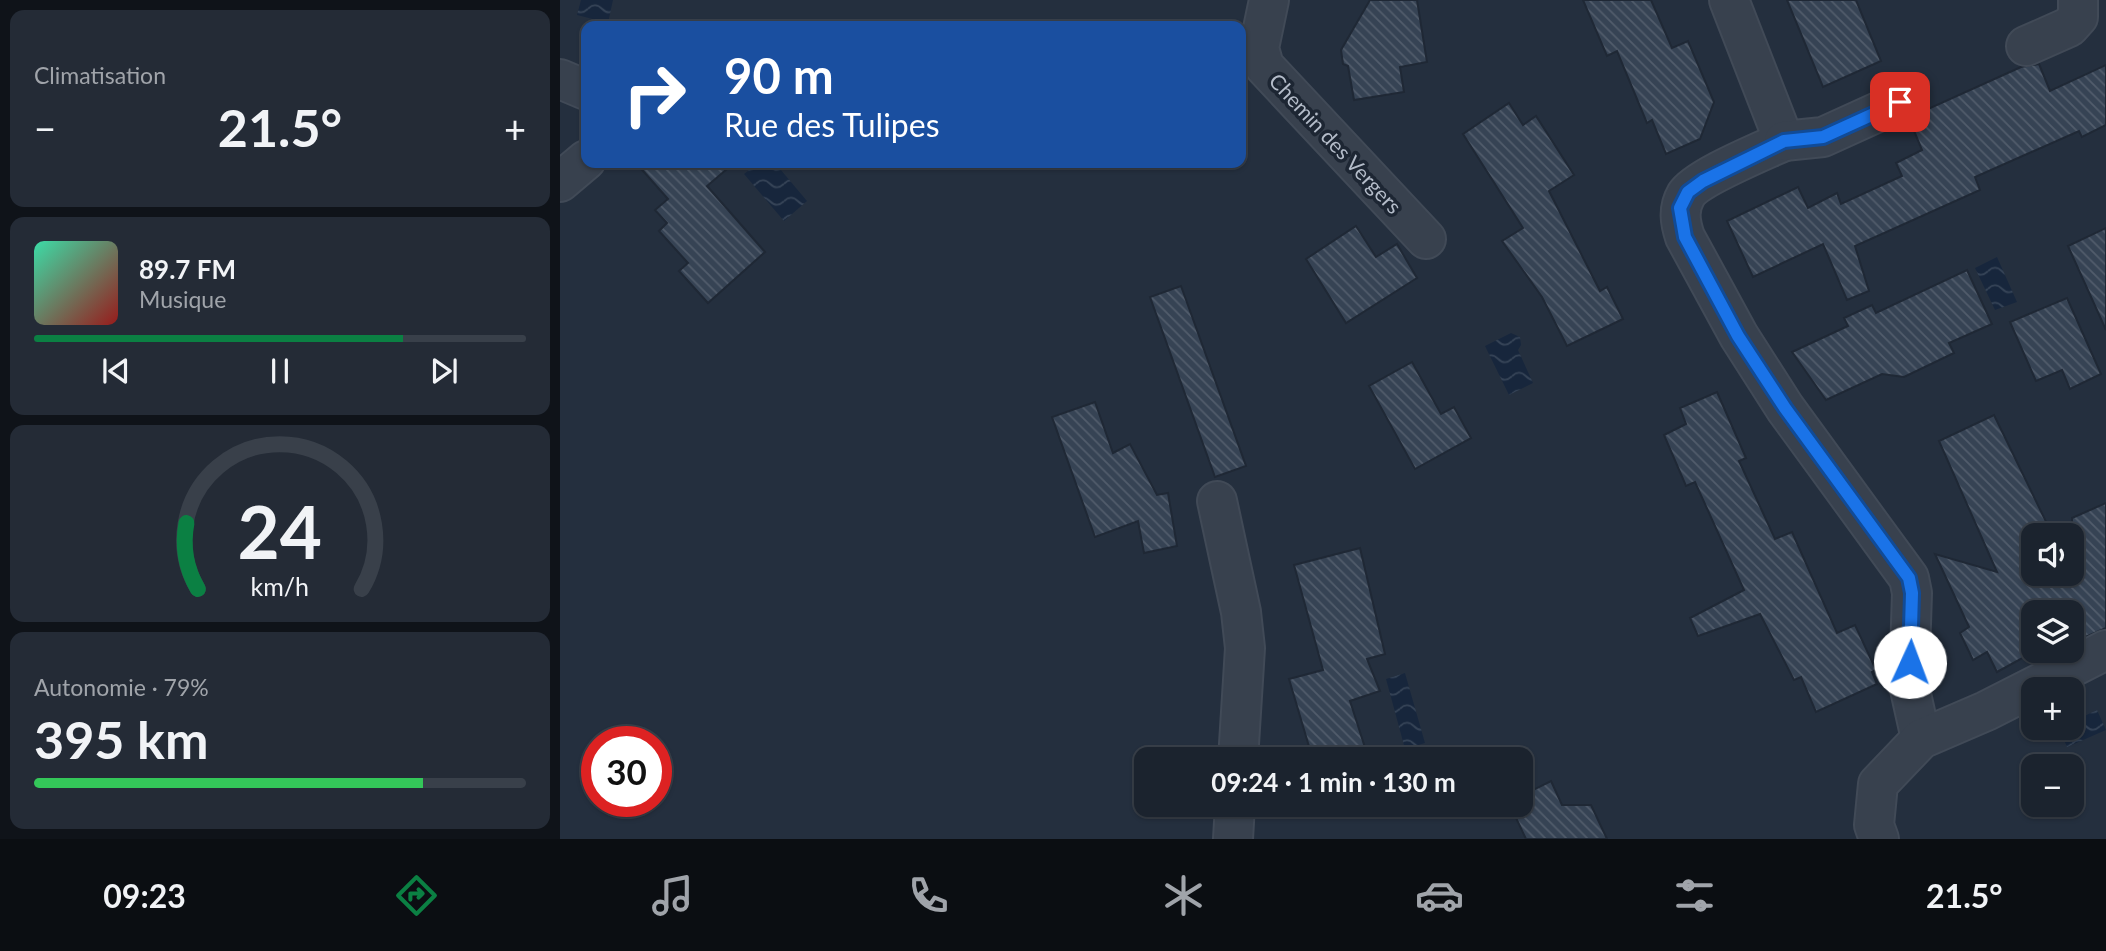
<!DOCTYPE html>
<html lang="fr">
<head>
<meta charset="utf-8">
<style>
	:root { --surface:#1b232e; --page:#242b36; --text:#f1f3f6; --muted:#a0a4aa; --line:#39404a; --accent:#0b8043 }
	body { margin:0; font-family:Lato,sans-serif; background:var(--page); color:var(--text); height:100vh; display:flex; flex-direction:column; font-size:26px; white-space:nowrap }
	* { box-sizing:border-box; margin:0 }
	p { font-size:23px; color:var(--muted) }
	.icon { flex:none; width:38px; height:38px; fill:none; stroke:currentColor; stroke-width:2; stroke-linecap:round; stroke-linejoin:round }
	.map { position:relative; flex:1; overflow:hidden }
	.drawer { display:flex; flex-direction:column; gap:10px; padding:10px; background:#0f1319; width:560px }
	.drawer>* { flex:none }
	.top-card { position:absolute; left:21px; top:21px; width:665px; height:147px; border-radius:14px; box-shadow:0 2px 5px #0004,0 0 0 2px var(--line); background:#1a4fa0; color:#fff; overflow:hidden }
	.buttons { position:absolute; left:1461px; top:523px; display:grid; gap:14px }
	.buttons a { display:grid; place-items:center; width:63px; height:63px; border-radius:14px; background:var(--surface); box-shadow:0 2px 5px #0004,0 0 0 2px var(--line); font-size:35px }
	.speed { position:absolute; left:21px; top:726px; display:flex; gap:14px; font-size:35px; font-weight:700; text-align:center }
	.speed>* { display:grid; place-content:center; width:91px; height:91px; border-radius:50%; background:var(--surface); box-shadow:0 2px 5px #0004,0 0 0 2px var(--line); line-height:1 }
	.speed .limit { border:10px solid #d22; background:#fff; color:#111 }
	.pin { position:absolute; display:grid; place-items:center; width:60px; height:60px; color:#fff; margin:-30px; border-radius:14px; box-shadow:0 4px 10px #0006 }
	.me { position:absolute; width:77px; margin:-38px; rotate:2deg; stroke-linejoin:round; filter:drop-shadow(0 0 5px #0008) }
	.turn { display:flex; align-items:center; gap:24px; height:147px; padding:0 28px; font-size:32px }
	.turn .icon { width:91px; height:91px; stroke-width:2.5 }
	.turn b { display:block; font-size:49px; line-height:60px }
	.big { font-size:52px; font-weight:700; line-height:1.1 }
	.drawer .card { flex:1; display:flex; flex-direction:column; justify-content:center; gap:10px; min-width:0; padding:0 24px; border-radius:14px; background:var(--page) }
	.drawer .dial { align-items:center; gap:0 }
	.dial svg { height:182px; overflow:visible; fill:none; stroke:var(--line); stroke-width:7; stroke-linecap:round; text-anchor:middle }
	.dial text { fill:var(--text); stroke:none }
	.song { display:flex; align-items:center; gap:21px }
	.cover { width:84px; height:84px; border-radius:10px; background:linear-gradient(135deg,hsl(160 70% 55%),hsl(0 70% 35%)) }
	.played { height:7px; border-radius:4px; background:linear-gradient(90deg,var(--accent) 75%,var(--line) 75%) }
	.keys { display:flex; justify-content:space-around; direction:ltr }
	.heat { display:flex; justify-content:space-between; align-items:center; font-size:38px; direction:ltr }
	.charge { height:10px; border-radius:5px; background:linear-gradient(90deg,#34c759 79%,var(--line) 0) }
	.trip { position:absolute; left:574px; top:747px; width:399px; height:70px; border-radius:14px; background:var(--surface); box-shadow:0 2px 5px #0004,0 0 0 2px var(--line); font-weight:700; line-height:70px; text-align:center }
	.dock { display:flex; height:112px; justify-content:space-around; align-items:center; background:#0b0e12; color:var(--muted) }
	.dock .icon { width:49px; height:49px }
	.dock .on { color:var(--accent) }
	.dock b { font-size:32px; color:var(--text) }
	main { display:flex; flex:1; min-height:0 }
	.map>svg:first-child { display:block }
</style>
</head>
<body>
<main>
<section class="drawer">
<div class="card"><p>Climatisation</p>
<div class="heat"><a>−</a><b class="big">21.5°</b><a>+</a></div>
</div>
<div class="card">
<div class="song"><i class="cover"></i><div><b>89.7 FM</b><p>Musique</p></div></div>
<div class="played"></div>
<div class="keys"><svg class="icon" aria-label="previous" viewBox="0 0 24 24"><path d="M18 5L8 12l10 7zM5 5v14"/></svg><svg class="icon" aria-label="pause" viewBox="0 0 24 24"><path d="M8 5v14M16 5v14"/></svg><svg class="icon" aria-label="next" viewBox="0 0 24 24"><path d="M6 5l10 7-10 7zM19 5v14"/></svg></div>
</div>
<div class="card dial"><svg viewBox="0 0 100 80">
<path d="M14 69A42 42 0 1 1 86 69"/>
<path d="M14 69A42 42 0 0 1 9 40" stroke="#0b8043"/>
<text x="50" y="56" font-size="32" font-weight="700">24</text>
<text x="50" y="72" font-size="11">km/h</text>
</svg></div>
<div class="card"><p>Autonomie · 79%</p><b class="big">395 km</b><div class="charge"></div></div>
</section>
<div class="map">
<svg width="1546" height="839" viewBox="0 0 1546 839">
	<defs>
		<pattern id="water-waves" width="16" height="10" patternUnits="userSpaceOnUse" patternTransform="scale(1.75)"><rect width="16" height="10" fill="#17263c"/><path d="M0 5q4-4 8 0t8 0" fill="none" stroke="#364457"/></pattern>
		<pattern id="building-back-hatch" width="6" height="6" patternUnits="userSpaceOnUse" patternTransform="scale(1.75)"><rect width="6" height="6" fill="#364354"/><path d="M-1 5l2 2M0 0l6 6M5-1l2 2" fill="none" stroke="#515c6b"/></pattern>
	</defs>
	<rect width="100%" height="100%" fill="#242f3e"/>
	<g fill="url(#water-waves)">
		<polygon points="21,0 53,0 48,23 17,15"/>
		<polygon points="198,163 215,163 247,201 224,221 184,174"/>
		<polygon points="1437,257 1457,302 1435,310 1415,268"/>
		<polygon points="951,333 960,337 961,345 958,350 973,383 949,395 925,346"/>
		<polygon points="845,673 865,743 845,749 826,679"/>
		<polygon points="1537,710 1546,730 1507,747 1499,728 1512,728 1512,722"/>
	</g>
	<g fill="url(#building-back-hatch)" stroke="#1f2835" stroke-width="2">
		<polygon points="810,0 857,0 867,62 840,67 844,92 794,100 788,66 783,64 781,50"/>
		<polygon points="1023,0 1091,0 1112,48 1128,41 1154,102 1140,139 1106,154 1092,120 1087,123 1057,51 1047,56"/>
		<polygon points="1227,0 1296,0 1321,61 1263,87"/>
		<polygon points="1479,64 1490,91 1546,65 1546,125 1522,137 1519,131 1415,177 1420,190 1295,246 1309,291 1287,300 1263,244 1193,277 1167,221 1238,187 1248,208 1277,193 1281,204 1342,176 1336,163 1362,150 1350,121 1359,113 1461,67"/>
		<polygon points="949,103 963,125 976,116 1014,175 989,191 1040,291 1047,287 1063,319 1007,346 982,297 942,241 963,228 903,134"/>
		<polygon points="76,163 174,163 147,186 205,252 148,303 119,271 128,263 99,231 107,223 95,210 108,199"/>
		<polygon points="796,226 816,257 837,244 857,278 786,323 746,259"/>
		<polygon points="1546,228 1546,330 1508,246"/>
		<polygon points="1407,270 1432,324 1389,343 1394,353 1344,377 1322,374 1266,400 1232,352 1288,326 1284,318 1312,305 1316,313"/>
		<polygon points="621,286 686,466 655,477 590,297"/>
		<polygon points="1507,298 1541,374 1510,389 1502,370 1476,381 1450,322"/>
		<polygon points="852,362 881,414 894,407 911,438 855,469 809,386"/>
		<polygon points="1157,392 1186,458 1179,461 1215,539 1232,532 1277,633 1295,625 1316,670 1312,672 1317,684 1256,712 1241,677 1234,680 1200,614 1138,636 1130,618 1184,590 1135,482 1126,486 1104,435 1126,424 1120,408"/>
		<polygon points="535,402 553,453 570,444 597,495 608,493 617,546 584,553 578,521 535,537 492,417"/>
		<polygon points="1434,415 1493,536 1474,536 1474,574 1512,575 1512,518 1546,503 1546,628 1512,643 1512,612 1474,612 1475,651 1437,672 1427,652 1413,660 1400,633 1409,627 1375,554 1437,572 1379,441"/>
		<polygon points="800,548 825,654 807,659 820,691 790,701 809,760 753,760 729,679 763,670 734,565"/>
		<polygon points="991,781 1002,805 1031,805 1047,839 966,839 950,805 961,805 961,796"/>
	</g>
	<g fill="none" stroke-linecap="round" stroke-linejoin="round">
		<defs>
			<g id="street">
				<polyline points="709,0 699,48 704,66 866,239"/>
				<path d="M1169 0 1224 141C1203 151 1136 178 1126 195 1118 209 1120 222 1125 237L1179 336 1225 408 1349 578 1352 593 1349 685 1361 739"/>
				<polyline points="1466,46 1509,27 1518,17 1518,0"/>
				<polyline points="0,79 26,90"/>
				<polyline points="1224,141 1263,137 1340,102"/>
				<polyline points="0,182 26,160"/>
				<polyline points="657,501 681,612 685,648 678,760"/>
				<polyline points="673,839 675,805"/>
				<polyline points="1319,839 1314,825 1318,784 1361,739 1426,711 1546,650"/>
			</g>
		</defs>
		<use href="#street" stroke="#414a57" stroke-width="42"/>
		<use href="#street" stroke="#38414e" stroke-width="38"/>
	</g>
	<g fill="none" stroke-linecap="round" stroke-linejoin="round">
		<defs>
			<polyline id="route" points="1340,102 1263,137 1224,141 1143,181 1128,192 1120,208 1125,237 1178,336 1225,408 1349,578 1352,593 1350,662"/>
		</defs>
		<use href="#route" stroke="#114b97" stroke-width="18"/>
		<use href="#route" stroke="#1a73e8" stroke-width="12"/>
	</g>
	<g text-anchor="middle" dominant-baseline="central" stroke-width="7" stroke-linejoin="round" paint-order="stroke">
		<g font-size="21" fill="#b4bcc9" stroke="#1d2633">
			<text transform="translate(776 143) rotate(47)">Chemin des Vergers</text>
		</g>
	</g>
</svg>
<div class="buttons">
<a><svg class="icon" aria-label="sound" viewBox="0 0 24 24"><path d="M4 9h4l5-4v14l-5-4H4zM17 9q2 3 0 6"/></svg></a>
<a><svg class="icon" aria-label="layers" viewBox="0 0 24 24"><path d="M12 4l9 5-9 5-9-5zM3 14l9 5 9-5"/></svg></a>
<a>+</a>
<a>−</a>
</div>
<div class="speed"><div class="limit">30</div></div>
<div class="pin" style="left:1340px;top:102px;background:#d93025"><svg class="icon" aria-label="arrive" viewBox="0 0 24 24"><path d="M6 21V4h12l-3 4 3 4H6"/></svg></div>
<svg class="me" style="left:1350px;top:662px" viewBox="-20 -20 40 40"><circle r="19" fill="#fff"/><path d="M0-13L10 11 0 6-10 11z" fill="#1a73e8"/></svg>
<div class="trip">09:24 · 1 min · 130 m</div>
<div class="top-card">
<div class="turn"><svg class="icon" aria-label="right" viewBox="0 0 24 24"><path d="M7 20v-9h11M14 6l5 5-5 5"/></svg><div><b>90 m</b>Rue des Tulipes</div></div>
</div>
</div>
</main>
<nav class="dock">
<b>09:23</b>
<svg class="icon on" aria-label="directions" viewBox="0 0 24 24"><path d="M12 3l9 9-9 9-9-9zM9 14v-3h6M13 9l2 2-2 2"/></svg>
<svg class="icon" aria-label="music" viewBox="0 0 24 24"><path d="M9 18V5l10-2v13"/><circle cx="6" cy="18" r="3"/><circle cx="16" cy="16" r="3"/></svg>
<svg class="icon" aria-label="phone" viewBox="0 0 24 24"><path d="M5 4h4l2 5-3 2q2 4 5 5l2-3 5 2v4C11 20 4 13 5 4z"/></svg>
<svg class="icon" aria-label="climate" viewBox="0 0 24 24"><path d="M12 3v18M4 7l16 10M4 17L20 7"/></svg>
<svg class="icon" aria-label="car" viewBox="0 0 24 24"><path d="M5 17H2v-5l4-1 3-4h7l3 4 3 1v5h-3M9 17h6M6 11h13"/><circle cx="7" cy="17" r="2"/><circle cx="17" cy="17" r="2"/></svg>
<svg class="icon" aria-label="filters" viewBox="0 0 24 24"><path d="M4 7h16M4 17h16"/><circle cx="9" cy="7" r="2"/><circle cx="15" cy="17" r="2"/></svg>
<b>21.5°</b>
</nav>
</body>
</html>
